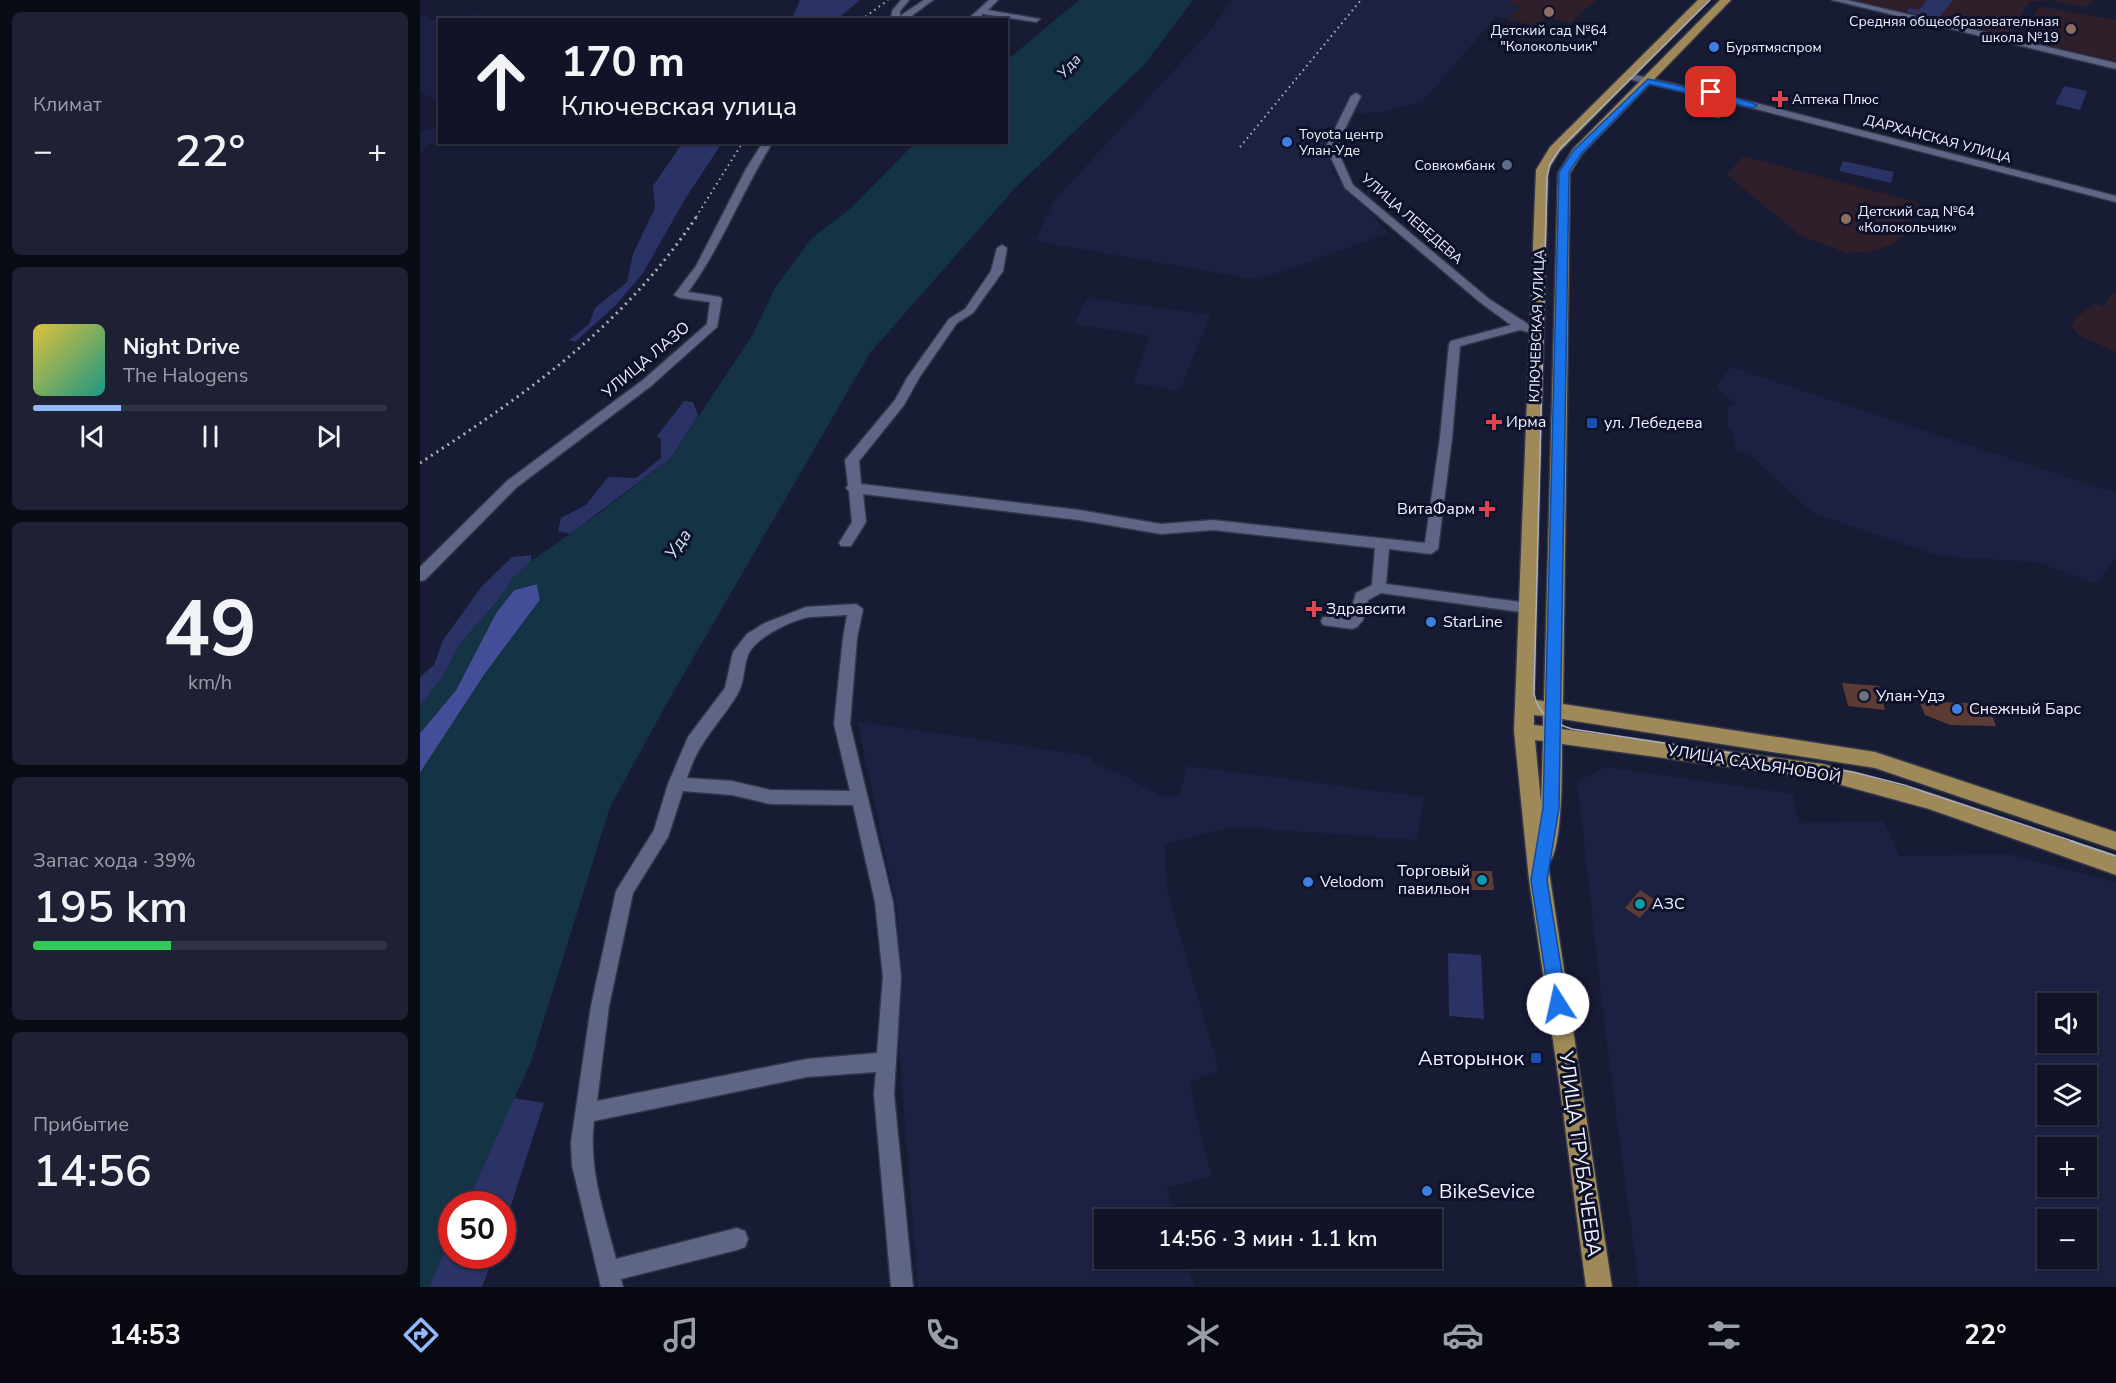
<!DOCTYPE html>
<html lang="ru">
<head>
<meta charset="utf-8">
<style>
	:root { --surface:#111427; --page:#1e2133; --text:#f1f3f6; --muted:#9c9ea7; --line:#303344; --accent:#8fb8fd }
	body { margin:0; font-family:"Nunito Sans",sans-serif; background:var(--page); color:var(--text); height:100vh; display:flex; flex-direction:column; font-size:22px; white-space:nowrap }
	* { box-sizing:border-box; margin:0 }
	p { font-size:20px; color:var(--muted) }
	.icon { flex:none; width:33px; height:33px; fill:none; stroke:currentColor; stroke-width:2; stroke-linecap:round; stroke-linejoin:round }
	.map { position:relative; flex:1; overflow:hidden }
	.details { display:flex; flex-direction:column; gap:12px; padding:12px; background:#090b15; width:420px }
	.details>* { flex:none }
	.hud { position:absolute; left:18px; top:18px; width:570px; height:126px; border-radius:0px; box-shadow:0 2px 4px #0004,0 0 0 2px var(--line); background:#111427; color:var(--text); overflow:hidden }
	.buttons { position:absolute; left:1617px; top:993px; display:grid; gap:12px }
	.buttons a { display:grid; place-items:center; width:60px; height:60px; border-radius:0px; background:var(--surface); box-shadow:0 2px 4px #0004,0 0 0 2px var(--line); font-size:30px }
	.speed { position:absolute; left:18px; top:1191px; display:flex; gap:12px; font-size:30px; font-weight:700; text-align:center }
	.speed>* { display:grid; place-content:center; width:78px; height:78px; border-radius:50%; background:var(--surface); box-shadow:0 2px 4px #0004,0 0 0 2px var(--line); line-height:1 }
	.speed .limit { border:9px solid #d22; background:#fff; color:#111 }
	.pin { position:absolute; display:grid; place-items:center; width:51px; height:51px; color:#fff; margin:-26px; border-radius:12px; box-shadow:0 3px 9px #0006 }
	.me { position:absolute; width:66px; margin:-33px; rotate:350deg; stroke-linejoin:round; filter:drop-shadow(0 0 4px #0008) }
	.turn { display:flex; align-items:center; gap:21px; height:126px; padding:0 24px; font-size:27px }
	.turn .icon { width:78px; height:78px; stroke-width:2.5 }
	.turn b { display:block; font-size:42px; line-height:51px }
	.big { font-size:45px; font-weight:600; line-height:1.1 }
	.details .card { flex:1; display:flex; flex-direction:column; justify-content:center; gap:9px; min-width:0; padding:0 21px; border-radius:9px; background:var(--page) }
	.details .dial { align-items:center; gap:0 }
	.dial b { font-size:78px; line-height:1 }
	.song { display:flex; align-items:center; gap:18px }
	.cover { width:72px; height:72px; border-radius:9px; background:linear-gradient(135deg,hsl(50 70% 55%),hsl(170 70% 35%)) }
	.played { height:6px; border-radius:3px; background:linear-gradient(90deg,var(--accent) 25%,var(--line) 25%) }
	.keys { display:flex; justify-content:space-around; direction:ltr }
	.heat { display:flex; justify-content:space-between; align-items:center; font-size:33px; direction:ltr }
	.charge { height:9px; border-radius:4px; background:linear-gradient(90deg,#34c759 39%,var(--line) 0) }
	.trip { position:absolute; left:674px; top:1209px; width:348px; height:60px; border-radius:0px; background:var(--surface); box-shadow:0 2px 4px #0004,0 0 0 2px var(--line); font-weight:600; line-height:60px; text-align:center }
	.menu { display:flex; height:96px; justify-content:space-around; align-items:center; background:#070810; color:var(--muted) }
	.menu .icon { width:42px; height:42px }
	.menu .on { color:var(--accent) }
	.menu b { font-size:27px; color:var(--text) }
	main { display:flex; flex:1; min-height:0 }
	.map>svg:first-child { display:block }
</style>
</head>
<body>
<main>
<section class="details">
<div class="card"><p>Климат</p>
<div class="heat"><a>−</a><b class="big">22°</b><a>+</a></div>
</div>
<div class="card">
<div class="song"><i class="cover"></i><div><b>Night Drive</b><p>The Halogens</p></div></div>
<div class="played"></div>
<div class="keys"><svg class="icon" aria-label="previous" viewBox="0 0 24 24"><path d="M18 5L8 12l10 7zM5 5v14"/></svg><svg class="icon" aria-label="pause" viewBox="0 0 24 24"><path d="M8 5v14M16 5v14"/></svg><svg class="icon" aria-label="next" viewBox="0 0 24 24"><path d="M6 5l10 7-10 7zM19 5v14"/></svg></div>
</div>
<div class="card dial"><b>49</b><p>km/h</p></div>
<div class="card"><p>Запас хода · 39%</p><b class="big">195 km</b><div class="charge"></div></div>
<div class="card"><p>Прибытие</p><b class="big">14:56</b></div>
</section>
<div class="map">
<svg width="1696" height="1287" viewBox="0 0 1696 1287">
	<rect width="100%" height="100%" fill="#171b34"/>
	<g fill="#1c2141" fill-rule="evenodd">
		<polygon points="812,0 1092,0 1089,3 1100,6 1089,19 1076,17 1002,102 963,112 935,114 911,171 969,233 838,280 615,241 633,202 789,32"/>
		<polygon points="0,14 14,20 56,14 67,19 20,20 19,102 0,92"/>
		<polygon points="19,126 19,141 7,146 0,154 0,132"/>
		<polygon points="667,298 791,315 759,391 713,383 730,336 654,324"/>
		<polygon points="1310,367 1696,493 1696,556 1677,584 1617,562 1518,556 1393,513 1332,457 1316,451 1313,430 1308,429 1308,407 1315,404 1296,387"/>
		<polygon points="437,721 670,756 672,762 705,776 739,795 759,796 767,766 1004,797 997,840 834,828 805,828 745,844 746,886 799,1071 770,1082 776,1117 792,1176 747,1188 756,1219 684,1220 684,1258 767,1259 774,1287 498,1287 479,1046 478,913"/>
		<path d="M1186 767 1373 794 1378 823 1464 821 1479 856 1589 854 1696 882V1287H1219L1185 1028 1157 781ZM1628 1004H1666V1042H1628ZM1628 1076H1666V1114H1628ZM1628 1148H1666V1186H1628ZM1628 1220H1666V1258H1628Z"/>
	</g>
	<g fill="#2e1f2a">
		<polygon points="1092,0 1176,0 1150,23 1126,18 1117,26 1087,20 1100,7 1089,4"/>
		<polygon points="1433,0 1673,0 1666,8 1629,0 1609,2 1587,35"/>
		<polygon points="1624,7 1696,20 1696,61 1600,39 1618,9"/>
		<polygon points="1323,156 1500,203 1482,237 1471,245 1448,252 1427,253 1381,236 1307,175"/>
		<polygon points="1692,292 1696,293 1696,352 1660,336 1652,327 1655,318 1675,304 1684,307"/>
	</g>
	<g fill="#2b3266">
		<polygon points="380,0 440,0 417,19 372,19"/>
		<polygon points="1507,0 1533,0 1518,19 1486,12 1489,8 1499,10"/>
		<polygon points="1644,86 1667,91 1660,110 1635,104"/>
		<polygon points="263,142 302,143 265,199 223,273 196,305 155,342 149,340 169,324 175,308 207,282 213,254 235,208 233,186"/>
		<polygon points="1423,161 1474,172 1471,183 1419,171"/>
		<polygon points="264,401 273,402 278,416 251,458 150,534 138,531 141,518 166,505 188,477 216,478 241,458 241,439 237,436"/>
		<polygon points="111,555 111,561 93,578 79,599 39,645 23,677 0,706 0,677 14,665 23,640 62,586 92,557"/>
		<polygon points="1028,953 1061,955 1064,1019 1029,1016"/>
		<polygon points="94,1098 124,1103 83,1230 82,1204 46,1204"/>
		<polygon points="31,1237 32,1256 74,1256 62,1287 9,1287"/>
	</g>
	<polygon fill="#434d98" points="117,584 120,600 64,675 0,773 0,733 36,690 76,613 94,590"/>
	<polygon fill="#143344" points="659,0 773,0 724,65 595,188 450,353 246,705 190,807 110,1064 46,1204 32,1204 31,1237 9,1287 0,1287 0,773 64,675 120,600 117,584 94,590 76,613 36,690 0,733 0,706 23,677 39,645 79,599 93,578 111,561 181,512 251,458 333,334 355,288 390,240 431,208 495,143 586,142 587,60"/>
	<g fill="#5d3b35">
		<polygon points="1290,103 1308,110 1299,119 1270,111 1278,105"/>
		<polygon points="1422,683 1459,686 1465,710 1428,706"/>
		<polygon points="1496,694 1519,694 1522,702 1568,704 1576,726 1530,725 1505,715"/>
		<polygon points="1049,871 1072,871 1074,890 1051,890"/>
		<polygon points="1220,890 1235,900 1220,918 1205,908"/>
	</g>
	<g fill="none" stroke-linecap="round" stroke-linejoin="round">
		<defs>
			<g id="minor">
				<polygon points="481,0 489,0 480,11 480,16 504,0 513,0 486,20 471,20 472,11"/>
				<polygon points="569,0 578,0 568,10 620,19 616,22 563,14 557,20 547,20"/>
				<polygon points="1412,0 1427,0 1696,63 1696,69"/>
				<polygon points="1207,73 1336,103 1696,196 1696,202 1332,108 1204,78 1204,74"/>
				<polygon points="936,93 941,96 916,147 933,185 1069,299 1114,328 1108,332 1100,330 1040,346 1032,438 1018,549 1011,554 969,549 966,584 1107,603 1114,608 1112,612 1107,613 961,593 948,600 943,620 937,627 932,629 903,625 901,621 903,617 929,617 936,593 952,585 955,548 793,530 741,534 659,520 443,494 446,522 431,546 421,546 419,543 432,522 429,491 426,488 428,485 425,460 475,400 487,378 529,319 545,309 571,271 577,248 582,245 587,248 583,271 553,313 537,323 499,378 484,405 439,461 441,484 659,510 741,524 793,520 1005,543 1020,438 1029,344 1031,341 1091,325 1061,303 925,188 906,147 931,96"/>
				<path d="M343 142H353C322 191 302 246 268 292L300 297 302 299 297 327 231 386 97 487 5 580 0 581V567L87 481 223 380 287 324 290 302 260 298 254 295 276 266 326 169Z"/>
				<path d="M436 604 443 609 437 638 430 724 473 902 481 977 474 1094 493 1287H471L454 1094 456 1072 387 1077 174 1121C168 1168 184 1213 196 1259L317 1228 325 1231 328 1239 325 1247 317 1250 201 1279 203 1287H181L152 1165 151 1142 171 1006 196 891 234 830 248 784 268 737 305 688 313 652 327 634 345 623 386 607ZM427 615 423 638 414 724 430 791 350 790 312 781 267 778C279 740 298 726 317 695 325 682 323 668 328 655 334 638 374 619 390 617 402 616 415 616 427 615ZM263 791 312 795 350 804 433 805 455 902 463 977 457 1053 387 1059 177 1101 189 1006 213 893 248 837Z"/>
			</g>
			<path id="major" d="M1278 0H1289L1139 152 1128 170 1114 700 1124 701 1138 173 1153 149 1300 0H1311L1162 154 1150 173 1143 704 1455 752 1696 832V850L1455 768 1142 719V729L1403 764 1509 793 1696 857V875L1509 809 1403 780 1142 744C1142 766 1143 852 1128 864L1192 1287H1166L1139 1081 1109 880 1094 731 1116 170 1130 147ZM1114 715 1123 716V726L1114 725ZM1115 740 1123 741 1121 802Z"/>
		</defs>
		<use href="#minor" stroke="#333548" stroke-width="3"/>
		<use href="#major" stroke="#333548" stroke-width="3"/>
		<use href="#minor" fill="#5f6685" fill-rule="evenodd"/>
		<use href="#major" fill="#9f8959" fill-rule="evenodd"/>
		<path stroke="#adb0c0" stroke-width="1.5" d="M1290 0 1140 149 1130 164 1127 177 1114 694C1118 715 1133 723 1152 729L1433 772 1484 785 1655 842"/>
		<polyline stroke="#adb0c0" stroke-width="2" points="1651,841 1696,856"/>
		<g stroke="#adb0c0" stroke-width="2" stroke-dasharray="1.5 4" stroke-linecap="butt">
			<polyline points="441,20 468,0"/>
			<polyline points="820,147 941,0"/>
			<polyline points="276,217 323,142"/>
		</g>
		<path stroke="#adb0c0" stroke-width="3" stroke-dasharray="2 4.5" stroke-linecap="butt" d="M0 463C111 391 202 327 277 216"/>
	</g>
	<polygon fill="#1a73e8" stroke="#114b97" stroke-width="1.5" points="1228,79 1287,92 1291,89 1337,105 1333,108 1229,84 1161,154 1149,172 1139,808 1127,880 1147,1004 1145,1010 1138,1012 1132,1010 1130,1004 1111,880 1123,808 1139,172 1154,150"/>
	<g fill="#8d6e63" stroke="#0e112a" stroke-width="2">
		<circle cx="1129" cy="12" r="6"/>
		<circle cx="1651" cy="29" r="6"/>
		<circle cx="1426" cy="219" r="6"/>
	</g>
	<g fill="#3f7fe0" stroke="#0e112a" stroke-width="2">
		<circle cx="1294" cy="47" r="6"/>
		<circle cx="867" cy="142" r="6"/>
		<circle cx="1011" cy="622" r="6"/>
		<circle cx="1537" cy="709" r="6"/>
		<circle cx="888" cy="882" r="6"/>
		<circle cx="1007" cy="1191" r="6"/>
	</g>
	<g fill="#e0444e" stroke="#0e112a" stroke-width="2">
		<path d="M1357 90h6v6h6v6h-6v6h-6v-6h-6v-6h6z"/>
		<path d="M1071 413h6v6h6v6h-6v6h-6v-6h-6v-6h6z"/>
		<path d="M1064 500h6v6h6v6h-6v6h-6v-6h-6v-6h6z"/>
		<path d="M891 600h6v6h6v6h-6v6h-6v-6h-6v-6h6z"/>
	</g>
	<circle fill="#5c6f8a" stroke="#0e112a" stroke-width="2" cx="1087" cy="165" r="6"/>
	<g fill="#1a4fb4" stroke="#0e112a" stroke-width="2">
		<rect x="1166" y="417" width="12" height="12" rx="3"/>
		<rect x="1110" y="1052" width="12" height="12" rx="3"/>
	</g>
	<circle fill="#6b7280" stroke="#0e112a" stroke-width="2" cx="1444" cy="696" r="6"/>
	<g fill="#0f9aa8" stroke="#0e112a" stroke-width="2">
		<circle cx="1062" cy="880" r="6"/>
		<circle cx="1220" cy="904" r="6"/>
	</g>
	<g text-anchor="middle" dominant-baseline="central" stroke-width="6" stroke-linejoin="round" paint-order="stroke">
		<g font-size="14" fill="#f0f3fe" stroke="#0e112a" text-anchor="start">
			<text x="1639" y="21" text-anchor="end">Средняя общеобразовательная<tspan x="1639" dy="16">школа №19</tspan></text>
			<text x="1129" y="30" text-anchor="middle">Детский сад №64<tspan x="1129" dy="16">"Колокольчик"</tspan></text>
			<text x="1306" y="47">Бурятмяспром</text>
			<text x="1372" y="99">Аптека Плюс</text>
			<text x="879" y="134">Toyota центр<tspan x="879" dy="16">Улан-Уде</tspan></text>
			<text x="1075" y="165" text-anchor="end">Совкомбанк</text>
			<text x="1438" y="211">Детский сад №64<tspan x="1438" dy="16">«Колокольчик»</tspan></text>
		</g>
		<g font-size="14" fill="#f0f3fe" stroke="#0e112a">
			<text transform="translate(1518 139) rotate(15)">ДАРХАНСКАЯ УЛИЦА</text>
			<text transform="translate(992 219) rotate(41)">УЛИЦА ЛЕБЕДЕВА</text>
			<text transform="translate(1117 326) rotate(-88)">КЛЮЧЕВСКАЯ УЛИЦА</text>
		</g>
		<g font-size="15" font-style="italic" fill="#cbe1ef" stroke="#0e112a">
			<text transform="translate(649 66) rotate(-47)">Уда</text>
		</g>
		<g font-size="16" fill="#f0f3fe" stroke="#0e112a">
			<text transform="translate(226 360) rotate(-40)">УЛИЦА ЛАЗО</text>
			<text transform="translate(1334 764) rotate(9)">УЛИЦА САХЬЯНОВОЙ</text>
		</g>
		<g font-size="16" fill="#f0f3fe" stroke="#0e112a" text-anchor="start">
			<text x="1086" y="422">Ирма</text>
			<text x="1184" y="423">ул. Лебедева</text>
			<text x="1055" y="509" text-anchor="end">ВитаФарм</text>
			<text x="906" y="609">Здравсити</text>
			<text x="1023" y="622">StarLine</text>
			<text x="1456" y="696">Улан-Удэ</text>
			<text x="1549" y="709">Снежный Барс</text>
			<text x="1050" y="871" text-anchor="end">Торговый<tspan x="1050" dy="18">павильон</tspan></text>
			<text x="900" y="882">Velodom</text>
			<text x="1232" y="904">АЗС</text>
		</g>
		<g font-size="18" font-style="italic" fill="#cbe1ef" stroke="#0e112a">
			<text transform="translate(258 544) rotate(-56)">Уда</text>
		</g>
		<g font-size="20" fill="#f0f3fe" stroke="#0e112a" text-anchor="end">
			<text x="1104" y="1058">Авторынок</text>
			<text x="1019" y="1191" text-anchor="start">BikeSevice</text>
		</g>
		<g font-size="20" fill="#f0f3fe" stroke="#0e112a">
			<text transform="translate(1160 1154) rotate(82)">УЛИЦА ТРУБАЧЕЕВА</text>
		</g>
	</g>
</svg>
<div class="buttons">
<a><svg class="icon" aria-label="sound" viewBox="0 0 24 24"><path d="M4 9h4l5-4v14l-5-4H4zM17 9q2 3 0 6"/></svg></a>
<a><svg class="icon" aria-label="layers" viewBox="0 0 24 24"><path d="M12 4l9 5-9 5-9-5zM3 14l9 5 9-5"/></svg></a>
<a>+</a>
<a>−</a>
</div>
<div class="speed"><div class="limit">50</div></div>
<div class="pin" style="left:1291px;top:92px;background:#d93025"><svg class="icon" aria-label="arrive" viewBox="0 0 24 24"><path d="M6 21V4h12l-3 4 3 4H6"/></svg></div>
<svg class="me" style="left:1138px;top:1004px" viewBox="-20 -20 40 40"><circle r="19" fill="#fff"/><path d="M0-13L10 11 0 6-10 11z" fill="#1a73e8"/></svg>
<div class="trip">14:56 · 3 мин · 1.1 km</div>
<div class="hud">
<div class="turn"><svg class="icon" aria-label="ahead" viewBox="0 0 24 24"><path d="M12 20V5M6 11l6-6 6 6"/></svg><div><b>170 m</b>Ключевская улица</div></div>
</div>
</div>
</main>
<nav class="menu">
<b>14:53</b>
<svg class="icon on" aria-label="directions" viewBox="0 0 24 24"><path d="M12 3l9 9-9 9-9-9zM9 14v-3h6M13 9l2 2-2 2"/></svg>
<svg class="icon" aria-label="music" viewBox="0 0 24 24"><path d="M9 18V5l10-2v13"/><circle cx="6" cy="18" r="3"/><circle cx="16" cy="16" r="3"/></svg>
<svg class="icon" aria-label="phone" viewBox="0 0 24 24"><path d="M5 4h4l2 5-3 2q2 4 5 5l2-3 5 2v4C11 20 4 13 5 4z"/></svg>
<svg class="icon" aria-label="climate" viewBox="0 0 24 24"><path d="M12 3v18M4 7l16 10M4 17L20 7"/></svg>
<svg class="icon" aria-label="car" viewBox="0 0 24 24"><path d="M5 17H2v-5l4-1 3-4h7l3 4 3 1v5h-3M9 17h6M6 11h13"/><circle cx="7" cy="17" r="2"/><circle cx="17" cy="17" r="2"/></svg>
<svg class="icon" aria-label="filters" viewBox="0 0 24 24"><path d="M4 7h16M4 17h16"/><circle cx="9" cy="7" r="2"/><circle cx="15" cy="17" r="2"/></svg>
<b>22°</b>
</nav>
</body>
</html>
